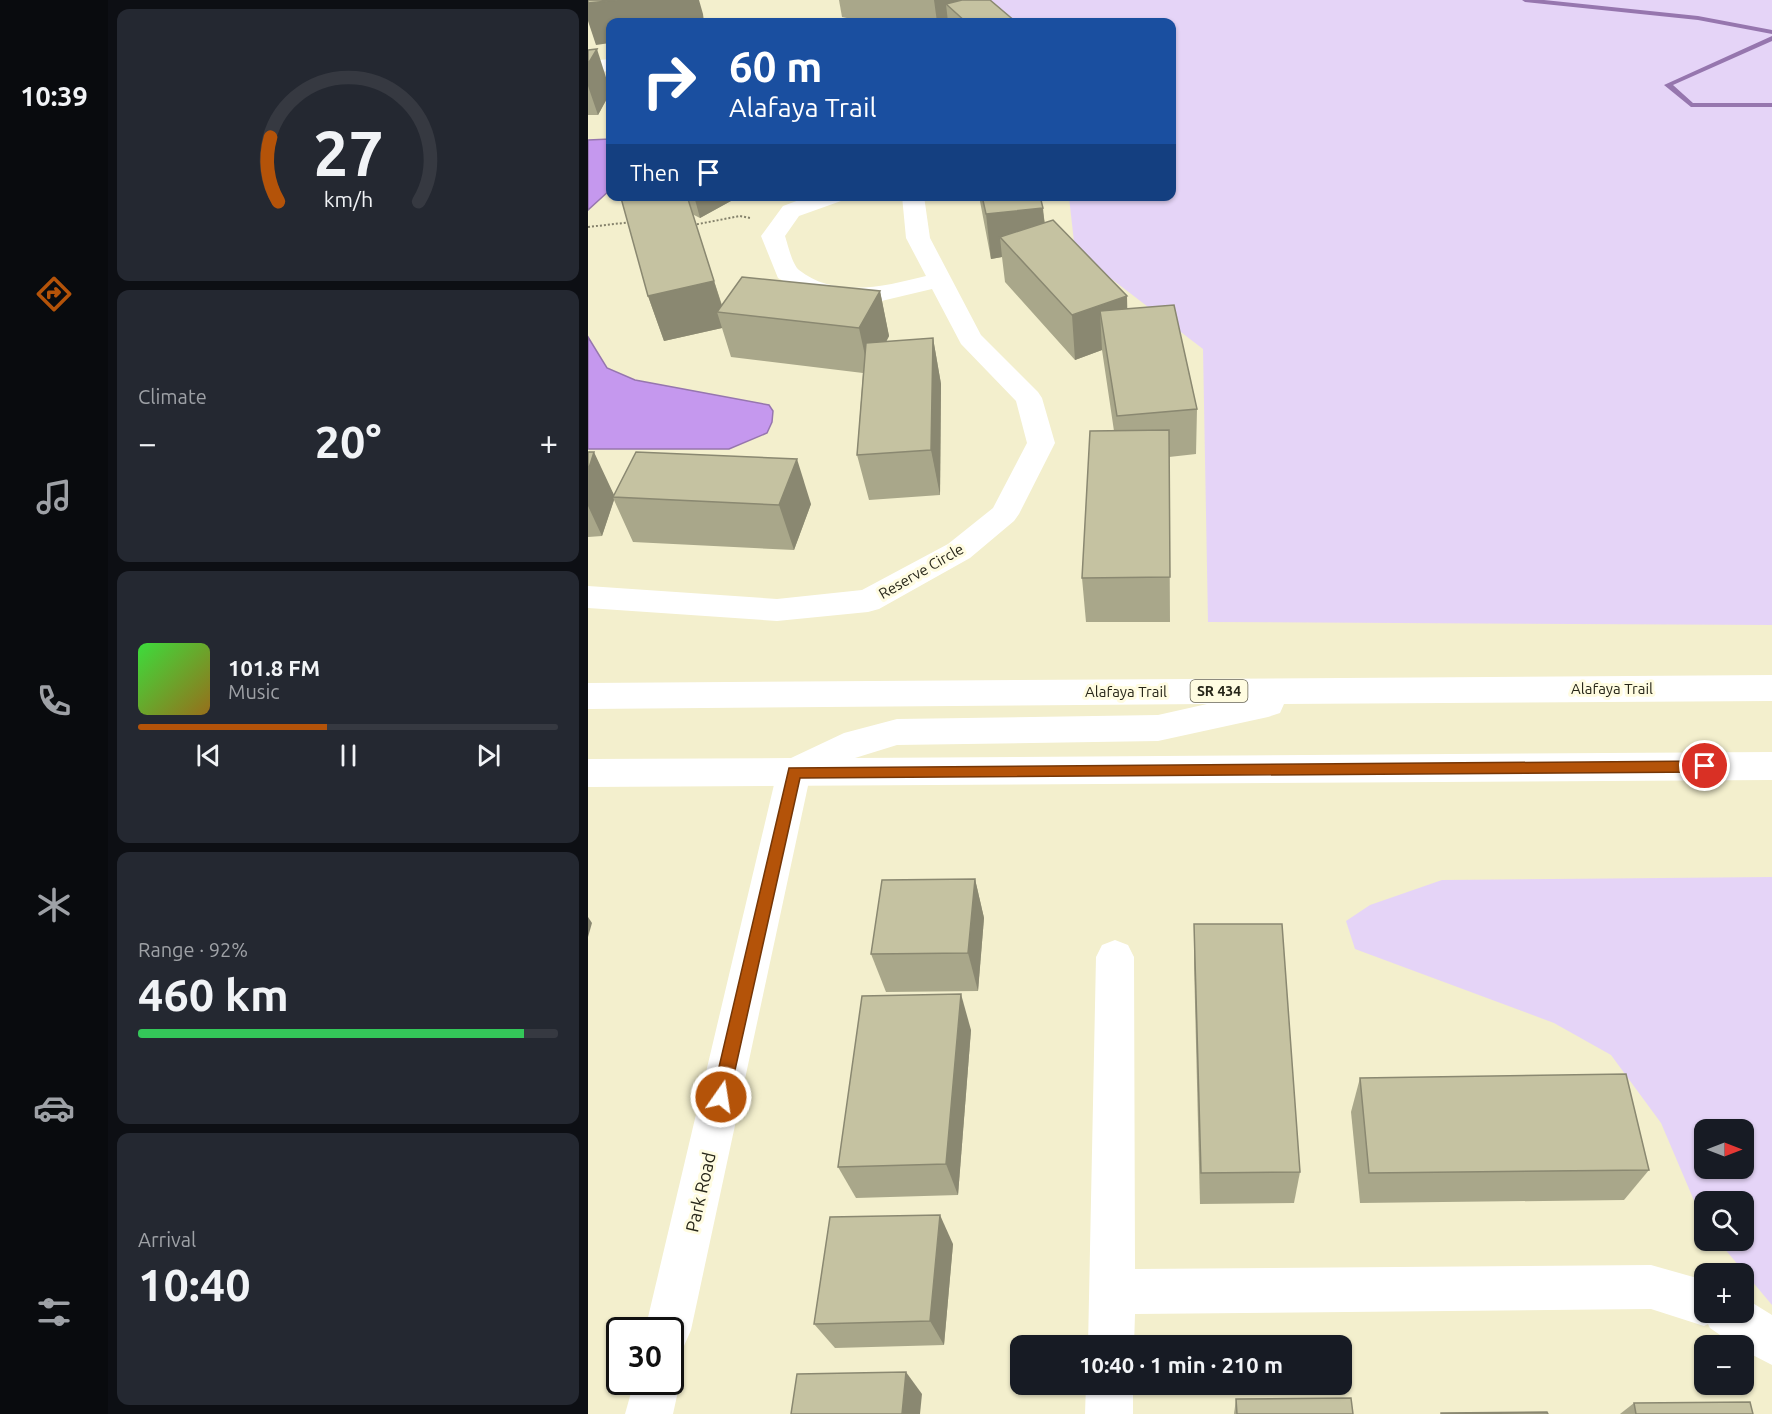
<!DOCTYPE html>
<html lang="en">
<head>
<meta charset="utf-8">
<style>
	:root { --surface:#171b24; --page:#242831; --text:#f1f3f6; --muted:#9ea1a6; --line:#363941; --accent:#b45309 }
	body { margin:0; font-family:Ubuntu,sans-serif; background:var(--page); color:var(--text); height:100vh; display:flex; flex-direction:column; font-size:22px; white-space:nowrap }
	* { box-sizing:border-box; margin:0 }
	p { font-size:20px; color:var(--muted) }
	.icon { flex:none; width:33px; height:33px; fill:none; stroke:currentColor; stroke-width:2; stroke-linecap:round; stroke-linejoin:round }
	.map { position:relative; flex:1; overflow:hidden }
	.sheet { display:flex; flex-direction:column; gap:9px; padding:9px; background:#0d0f14; width:480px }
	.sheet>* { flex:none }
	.hud { position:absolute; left:18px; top:18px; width:570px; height:183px; border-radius:12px; box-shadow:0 2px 4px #0004; background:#1a4fa0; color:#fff; overflow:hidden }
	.needle { width:39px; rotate:90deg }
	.buttons { position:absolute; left:1106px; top:1119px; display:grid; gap:12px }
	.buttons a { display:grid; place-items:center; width:60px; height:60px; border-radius:12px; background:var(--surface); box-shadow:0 2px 4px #0004; font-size:30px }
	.speed { position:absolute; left:18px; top:1317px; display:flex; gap:12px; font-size:30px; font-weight:700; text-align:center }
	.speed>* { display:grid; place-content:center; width:78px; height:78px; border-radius:50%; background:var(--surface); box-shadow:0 2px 4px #0004; line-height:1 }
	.speed .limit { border:3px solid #111; border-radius:9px; background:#fff; color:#111 }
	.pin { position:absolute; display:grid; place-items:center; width:51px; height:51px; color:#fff; margin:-26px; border:3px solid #fff; border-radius:50%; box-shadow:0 2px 6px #0007 }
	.me { position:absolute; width:66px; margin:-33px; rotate:13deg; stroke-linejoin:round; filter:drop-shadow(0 0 4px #0008) }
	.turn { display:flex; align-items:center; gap:21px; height:126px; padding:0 24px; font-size:27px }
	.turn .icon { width:78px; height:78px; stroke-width:2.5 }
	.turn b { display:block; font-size:42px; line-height:51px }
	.then { display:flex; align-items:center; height:57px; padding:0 24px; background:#0003; gap:12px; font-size:22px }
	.big { font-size:45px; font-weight:600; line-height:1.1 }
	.sheet .tile { flex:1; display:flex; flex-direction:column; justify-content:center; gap:9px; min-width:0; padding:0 21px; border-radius:12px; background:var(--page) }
	.sheet .dial { align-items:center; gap:0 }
	.dial svg { height:156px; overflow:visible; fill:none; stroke:var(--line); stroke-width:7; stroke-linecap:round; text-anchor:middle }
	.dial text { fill:var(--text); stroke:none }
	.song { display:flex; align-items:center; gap:18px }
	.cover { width:72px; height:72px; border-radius:9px; background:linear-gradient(135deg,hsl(120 70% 55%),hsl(40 70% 35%)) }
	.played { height:6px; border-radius:3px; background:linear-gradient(90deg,var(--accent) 45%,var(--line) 45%) }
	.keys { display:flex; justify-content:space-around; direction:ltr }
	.heat { display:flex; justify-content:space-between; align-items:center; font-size:33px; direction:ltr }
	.charge { height:9px; border-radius:4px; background:linear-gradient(90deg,#34c759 92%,var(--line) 0) }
	.trip { position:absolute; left:422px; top:1335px; width:342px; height:60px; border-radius:12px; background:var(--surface); box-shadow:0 2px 4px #0004; font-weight:600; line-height:60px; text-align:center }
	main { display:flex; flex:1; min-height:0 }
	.menu { display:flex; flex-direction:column; width:108px; justify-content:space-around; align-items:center; background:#090b0e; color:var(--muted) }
	.menu .icon { width:42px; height:42px }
	.menu .active { color:var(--accent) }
	.menu b { font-size:27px; color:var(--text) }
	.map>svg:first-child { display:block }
</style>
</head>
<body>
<main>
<nav class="menu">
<b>10:39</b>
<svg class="icon active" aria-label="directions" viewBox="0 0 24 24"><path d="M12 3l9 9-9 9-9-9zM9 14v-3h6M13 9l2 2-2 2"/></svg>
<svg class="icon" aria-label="music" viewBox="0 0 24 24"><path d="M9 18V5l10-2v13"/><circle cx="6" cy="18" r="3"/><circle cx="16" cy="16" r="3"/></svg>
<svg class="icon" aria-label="phone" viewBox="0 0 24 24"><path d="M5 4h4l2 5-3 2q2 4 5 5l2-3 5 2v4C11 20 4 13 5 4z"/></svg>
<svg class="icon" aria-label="climate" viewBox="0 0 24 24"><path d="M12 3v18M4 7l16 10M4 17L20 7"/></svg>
<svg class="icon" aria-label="car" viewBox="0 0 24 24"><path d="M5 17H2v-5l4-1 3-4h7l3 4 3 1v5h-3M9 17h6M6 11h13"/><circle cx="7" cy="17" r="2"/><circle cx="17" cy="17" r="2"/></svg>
<svg class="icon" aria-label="filters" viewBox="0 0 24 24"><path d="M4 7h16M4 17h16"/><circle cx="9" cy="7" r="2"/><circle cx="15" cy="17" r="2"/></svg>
</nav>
<section class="sheet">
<div class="tile dial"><svg viewBox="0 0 100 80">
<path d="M14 69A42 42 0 1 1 86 69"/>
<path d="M14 69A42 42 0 0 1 10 36" stroke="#b45309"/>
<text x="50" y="56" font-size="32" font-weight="700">27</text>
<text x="50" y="72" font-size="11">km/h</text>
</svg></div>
<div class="tile"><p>Climate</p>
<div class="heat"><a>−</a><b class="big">20°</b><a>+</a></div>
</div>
<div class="tile">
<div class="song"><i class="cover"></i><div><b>101.8 FM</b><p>Music</p></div></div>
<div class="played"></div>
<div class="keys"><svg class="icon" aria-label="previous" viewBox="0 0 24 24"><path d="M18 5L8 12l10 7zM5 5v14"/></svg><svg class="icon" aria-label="pause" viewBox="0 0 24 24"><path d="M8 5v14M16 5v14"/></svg><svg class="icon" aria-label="next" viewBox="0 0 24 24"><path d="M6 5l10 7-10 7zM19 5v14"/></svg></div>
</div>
<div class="tile"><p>Range · 92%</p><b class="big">460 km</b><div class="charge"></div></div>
<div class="tile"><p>Arrival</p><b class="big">10:40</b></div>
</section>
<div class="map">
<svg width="1184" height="1414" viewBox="0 0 1184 1414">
	<rect width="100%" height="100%" fill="#f3efcd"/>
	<g fill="#e5d4f7" fill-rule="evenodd">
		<polygon points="327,0 1184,0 1184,625 620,622 615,349 487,251 481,197 584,196 584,22 427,22"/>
		<path d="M1184 877V1305L1130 1241 1155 1240V1202H1116V1224L1073 1123 1023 1055 966 1023 767 949 758 921 782 905 854 880ZM1116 1130H1155V1168H1116Z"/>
	</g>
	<g fill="#c598ee" stroke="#9676ae" stroke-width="1.5">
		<polygon points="22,139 22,190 0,210 0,140"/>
		<polygon points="0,337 19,368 47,380 181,405 185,411 184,422 179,433 141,449 0,449"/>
	</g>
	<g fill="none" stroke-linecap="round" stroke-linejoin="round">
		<g fill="#9676ae" fill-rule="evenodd">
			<polygon points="934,0 956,0 1110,16 1184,30 1184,34 1110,20 937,2"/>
			<polygon points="1184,36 1184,41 1085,85 1105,103 1184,103 1184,107 1103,107 1076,85"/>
		</g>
		<g stroke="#84816b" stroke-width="2" stroke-dasharray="2 2" stroke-linecap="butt">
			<polyline points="105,225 152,216 162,218"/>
			<polyline points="0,227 44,222"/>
		</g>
		<g fill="#fff" fill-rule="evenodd">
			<polygon points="22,59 22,71 0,73 0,61"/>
			<path d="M222 196H256L253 201 211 216 197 236C200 245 204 264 211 270 247 299 298 286 338 276L318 238 314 196H336L342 238 393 335 450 392 454 398 467 443 431 514 426 521 382 558 291 609 280 612 189 621 0 608V586L189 599 274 590 360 544 405 508 439 443 428 401 373 344 344 289 285 303 220 295 190 278 173 236 195 206Z"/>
			<polygon points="206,758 218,762 223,772 103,1330 96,1346 82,1352 82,1330 57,1330 189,772 194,762"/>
			<polygon points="527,940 540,945 546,957 547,1269 1063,1265 1116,1280 1116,1312 1155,1312 1155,1297 1184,1315 1184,1365 1155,1350 1155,1346 1148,1346 1122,1328 1120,1324 1116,1326 1063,1309 547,1314 546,1346 500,1346 508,957 514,945"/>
			<polygon points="82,1364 86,1365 92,1382 85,1414 37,1414 46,1382 82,1382"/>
			<polygon points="498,1384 545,1384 545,1414 497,1414"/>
		</g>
		<polygon fill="#fff" fill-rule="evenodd" points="1184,675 1184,701 696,704 692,713 680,717 570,741 309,745 267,758 1184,752 1184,780 0,787 0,759 203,758 256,733 309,719 570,715 619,704 0,709 0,683"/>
	</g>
	<g fill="#a9a78a">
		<polygon points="251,0 402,0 428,22 278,22 254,17"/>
		<polygon points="0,50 22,90 22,93 10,115 0,115"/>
		<polygon points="40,196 152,196 112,218 104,214 134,305 292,291 301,336 298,342 345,338 353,384 352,495 281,500 269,455 275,373 143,357 134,328 76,341 60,296"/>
		<polygon points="391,196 452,196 457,223 539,296 539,309 609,409 608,454 581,457 582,622 498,622 494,578 526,431 514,350 487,360 417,282 414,257 403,259"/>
		<polygon points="0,452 26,495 223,504 206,550 45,542 26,500 14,536 0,537"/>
		<polygon points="387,879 396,918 390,991 298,992 283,954"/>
		<polygon points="606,924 712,1172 706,1203 612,1204 606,963"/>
		<polygon points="383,1030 370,1195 268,1198 250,1167"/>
		<polygon points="772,1078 1061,1170 1036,1200 772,1203 763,1112"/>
		<polygon points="365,1244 356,1345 247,1348 226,1324"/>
		<polygon points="648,1399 765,1414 646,1414"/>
		<polygon points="1046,1403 1165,1414 1032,1414"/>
	</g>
	<g fill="#8a8871">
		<polygon points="29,0 111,0 115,14 116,22 22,22 22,43 8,45 0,21 0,3"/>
		<polygon points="346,0 375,0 358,4 360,22 349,22"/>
		<polygon points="9,49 22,90 22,93 10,115 0,86 0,64"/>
		<polygon points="106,196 152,196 112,218"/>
		<polygon points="455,208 459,252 412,237 414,257 403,259 398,214"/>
		<polygon points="126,281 136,313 129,312 134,328 76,341 60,296"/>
		<polygon points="292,291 301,336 281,374 271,328"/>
		<polygon points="539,296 540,341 512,311 514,350 487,360 484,315"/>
		<polygon points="345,338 353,384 352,495 343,450"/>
		<polygon points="6,452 27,497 25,497 26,500 14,536 0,506 0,471"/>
		<polygon points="209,459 223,504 206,550 191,505"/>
		<polygon points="387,879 396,918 390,991 380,953"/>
		<polygon points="0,917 4,923 0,937"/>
		<polygon points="373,994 383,1030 370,1195 358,1164"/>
		<polygon points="352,1215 365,1244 356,1345 342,1321"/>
		<polygon points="318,1372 334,1394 332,1414 314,1414"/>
	</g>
	<g fill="#c5c2a1" stroke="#8a8871" stroke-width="1.5">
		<polygon points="0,0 29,0 0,3"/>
		<polygon points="374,0 402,0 428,22 378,22 358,4"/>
		<polygon points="9,49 0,64 0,50"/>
		<polygon points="40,196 99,196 126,281 60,296 33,198"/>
		<polygon points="394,196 452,196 455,208 398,214"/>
		<polygon points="465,220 539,296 484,315 412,237"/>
		<polygon points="154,277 292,291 271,328 129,312"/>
		<polygon points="586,305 609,409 529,416 512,311"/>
		<polygon points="345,338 343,450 269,455 278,343"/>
		<polygon points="581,430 582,577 494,578 502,431"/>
		<polygon points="0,452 6,452 0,471"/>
		<polygon points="48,452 209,459 191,505 25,497"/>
		<polygon points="387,879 380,953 283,954 294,880"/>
		<polygon points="606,924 694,924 712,1172 613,1173"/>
		<polygon points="373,994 358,1164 250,1167 274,996"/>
		<polygon points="1038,1074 1061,1170 781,1173 772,1078"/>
		<polygon points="352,1215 342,1321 226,1324 242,1217"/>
		<polygon points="318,1372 314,1414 203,1414 209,1374"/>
		<polygon points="763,1398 765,1414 649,1414 648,1399"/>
		<polygon points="1162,1402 1165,1414 1048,1414 1046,1403"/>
		<polygon points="959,1412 960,1414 853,1414 853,1413"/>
	</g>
	<polygon fill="#b45309" stroke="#753606" stroke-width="1.5" points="1117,761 1122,762 1124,766 1122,770 1117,772 212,778 141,1097 139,1103 133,1105 127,1103 124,1097 201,768"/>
	<g text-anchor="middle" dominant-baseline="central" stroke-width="6" stroke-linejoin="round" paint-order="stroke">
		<rect fill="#fffce1" stroke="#686655" stroke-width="1.5" x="602.5" y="680" width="57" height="22" rx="4.5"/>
		<g font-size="14" font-weight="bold" fill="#272619">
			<text x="631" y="691">SR 434</text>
		</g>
		<g font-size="15" fill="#272619" stroke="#fffce1">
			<text transform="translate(333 571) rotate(-30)">Reserve Circle</text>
			<text x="1024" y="688">Alafaya Trail</text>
			<text x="538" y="691">Alafaya Trail</text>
		</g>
		<g font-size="18" fill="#272619" stroke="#fffce1">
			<text transform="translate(112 1192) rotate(-77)">Park Road</text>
		</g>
	</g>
</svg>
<div class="buttons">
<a><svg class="needle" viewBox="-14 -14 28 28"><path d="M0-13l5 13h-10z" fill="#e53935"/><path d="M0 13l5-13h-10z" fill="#9ea1a6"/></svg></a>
<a><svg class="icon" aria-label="search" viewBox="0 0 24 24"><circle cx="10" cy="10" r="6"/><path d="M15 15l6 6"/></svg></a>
<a>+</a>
<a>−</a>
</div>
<div class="speed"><div class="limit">30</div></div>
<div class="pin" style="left:1117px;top:766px;background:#d93025"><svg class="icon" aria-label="arrive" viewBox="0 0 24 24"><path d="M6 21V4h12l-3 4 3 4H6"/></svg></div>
<svg class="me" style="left:133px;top:1097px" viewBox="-20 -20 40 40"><circle r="17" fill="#b45309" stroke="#fff" stroke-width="3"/><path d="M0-11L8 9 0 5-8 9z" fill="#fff"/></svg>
<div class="trip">10:40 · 1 min · 210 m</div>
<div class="hud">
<div class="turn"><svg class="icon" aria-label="right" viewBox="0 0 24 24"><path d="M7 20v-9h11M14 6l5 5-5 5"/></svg><div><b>60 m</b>Alafaya Trail</div></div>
<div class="then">Then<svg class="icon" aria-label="arrive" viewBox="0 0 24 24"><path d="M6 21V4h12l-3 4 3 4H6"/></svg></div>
</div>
</div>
</main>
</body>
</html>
